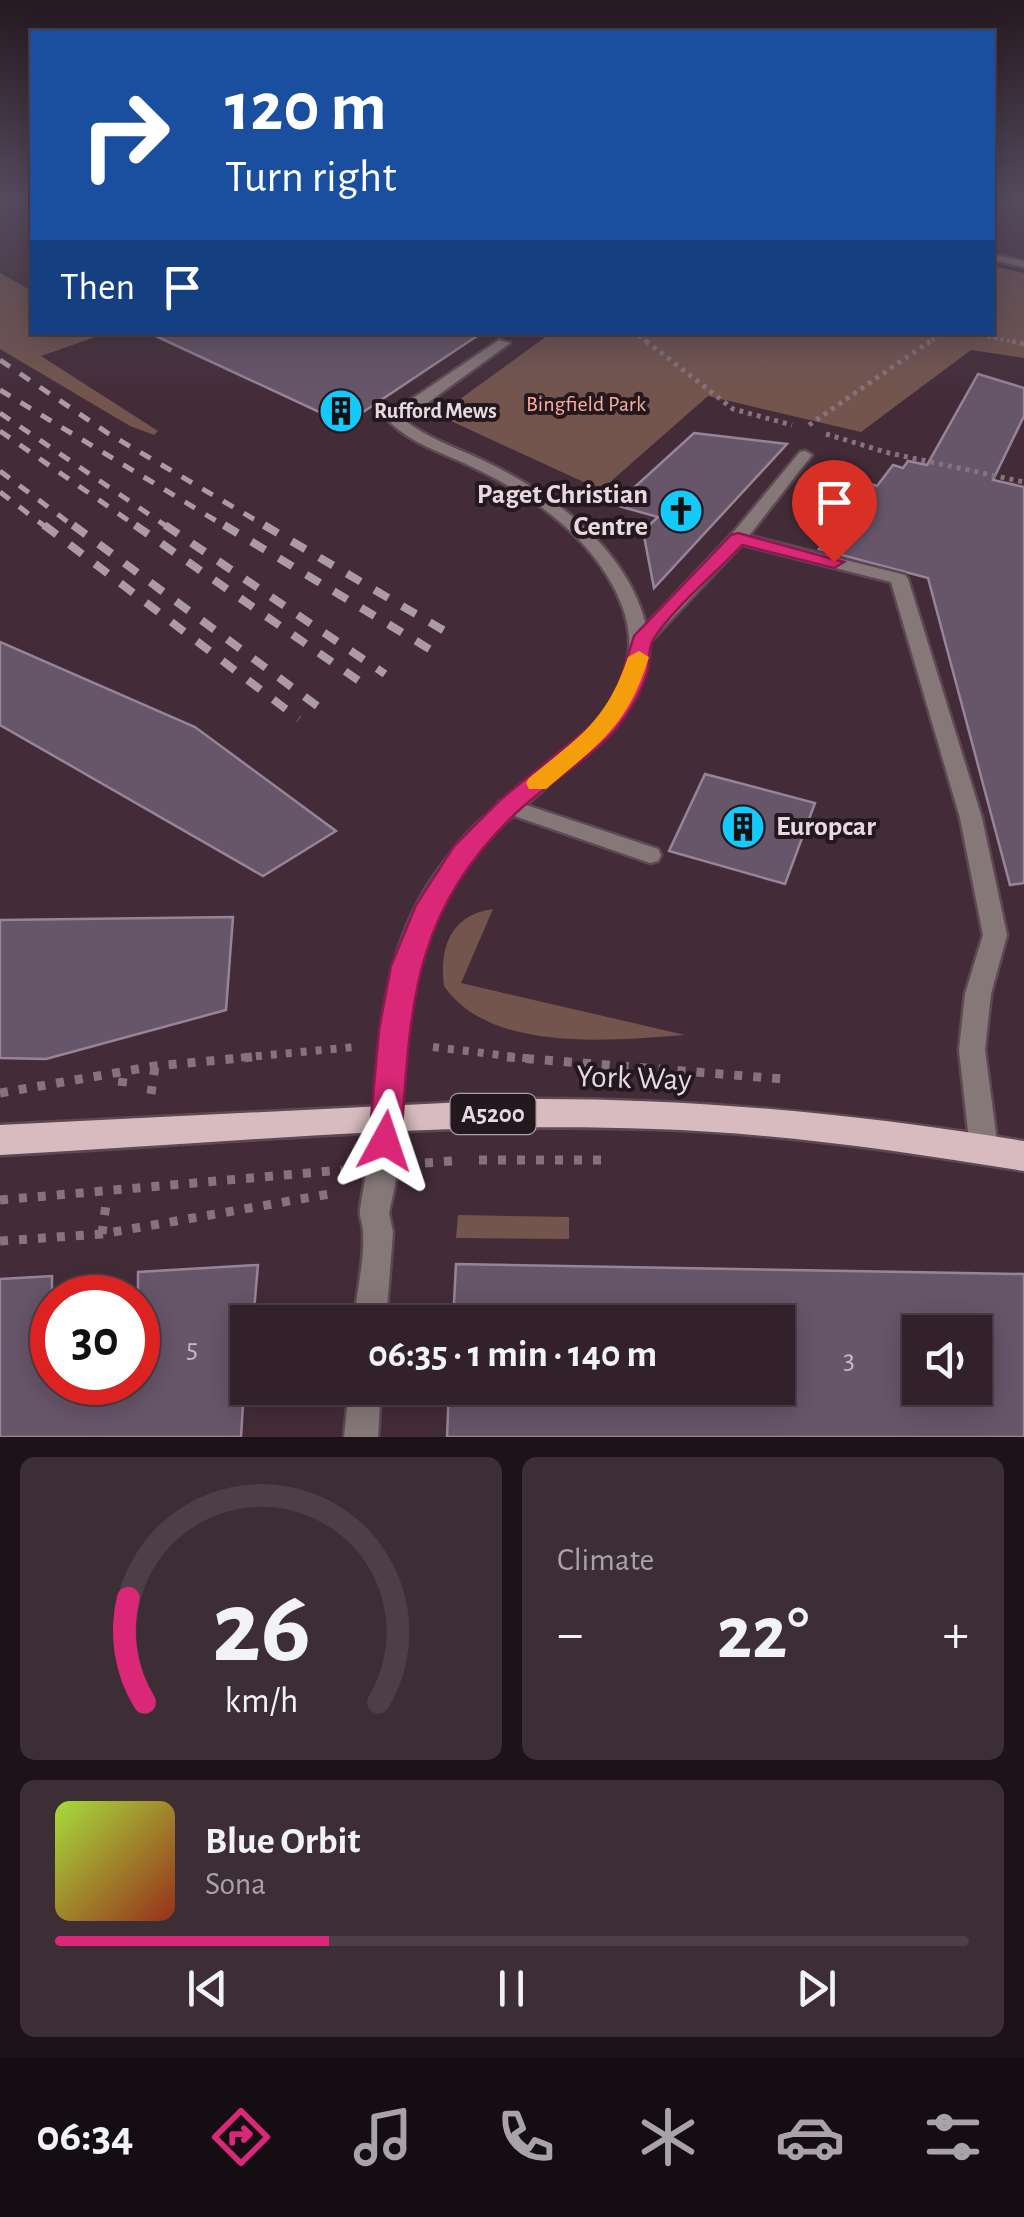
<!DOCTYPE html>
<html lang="en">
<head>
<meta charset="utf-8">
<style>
	:root { --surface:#32212a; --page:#3d2e36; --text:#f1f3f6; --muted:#a8a3a8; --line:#4d3e47; --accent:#db2777 }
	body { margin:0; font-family:"Alegreya Sans",sans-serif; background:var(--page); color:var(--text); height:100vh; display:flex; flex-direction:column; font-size:38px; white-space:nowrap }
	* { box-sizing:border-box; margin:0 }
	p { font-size:32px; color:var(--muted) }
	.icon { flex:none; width:55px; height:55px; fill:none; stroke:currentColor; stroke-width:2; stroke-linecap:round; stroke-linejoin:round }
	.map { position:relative; height:1437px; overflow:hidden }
	.sheet { display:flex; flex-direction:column; gap:20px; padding:20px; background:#1c1217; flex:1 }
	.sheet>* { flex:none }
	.hud { position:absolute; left:30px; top:30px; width:965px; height:305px; border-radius:0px; box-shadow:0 5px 25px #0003,0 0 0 2px var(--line); background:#1a4fa0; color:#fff; overflow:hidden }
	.tools { position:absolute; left:902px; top:1315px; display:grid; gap:20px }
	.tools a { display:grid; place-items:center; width:90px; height:90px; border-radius:0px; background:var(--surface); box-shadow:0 5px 25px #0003,0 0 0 2px var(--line); font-size:50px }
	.speed { position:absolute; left:30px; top:1275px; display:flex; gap:20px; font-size:50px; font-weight:700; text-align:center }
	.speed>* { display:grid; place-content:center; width:130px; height:130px; border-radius:50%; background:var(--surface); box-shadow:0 5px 25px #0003,0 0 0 2px var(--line); line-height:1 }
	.speed .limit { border:15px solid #d22; background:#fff; color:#111 }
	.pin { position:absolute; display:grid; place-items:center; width:85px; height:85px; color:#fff; margin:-102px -42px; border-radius:50% 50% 50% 0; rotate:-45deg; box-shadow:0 0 10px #0007 }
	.pin .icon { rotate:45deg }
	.me { position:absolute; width:110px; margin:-55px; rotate:5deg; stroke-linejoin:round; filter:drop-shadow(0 0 8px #0008) }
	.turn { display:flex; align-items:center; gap:35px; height:210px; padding:0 30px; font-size:45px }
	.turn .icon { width:130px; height:130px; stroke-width:2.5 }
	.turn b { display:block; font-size:70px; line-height:85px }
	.then { display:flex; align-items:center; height:95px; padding:0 30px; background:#0003; gap:20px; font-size:38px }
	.big { font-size:75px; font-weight:600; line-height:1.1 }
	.sheet .card { flex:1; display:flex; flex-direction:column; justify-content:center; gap:15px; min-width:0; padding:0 35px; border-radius:15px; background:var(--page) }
	.sheet .dial { align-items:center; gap:0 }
	.dial svg { height:260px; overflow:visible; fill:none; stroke:var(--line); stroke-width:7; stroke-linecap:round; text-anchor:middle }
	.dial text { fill:var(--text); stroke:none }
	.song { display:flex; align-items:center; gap:30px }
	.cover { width:120px; height:120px; border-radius:15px; background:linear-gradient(135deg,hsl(80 70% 55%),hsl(10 70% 35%)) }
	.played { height:10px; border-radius:5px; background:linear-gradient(90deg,var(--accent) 30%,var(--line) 30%) }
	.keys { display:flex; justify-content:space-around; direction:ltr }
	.heat { display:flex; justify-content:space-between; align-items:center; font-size:55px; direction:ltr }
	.sheet .tiles { flex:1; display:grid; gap:20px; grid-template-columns:1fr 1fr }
	.card:last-child { grid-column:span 2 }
	.trip { position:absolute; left:230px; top:1305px; width:565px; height:100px; border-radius:0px; background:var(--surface); box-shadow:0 5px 25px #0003,0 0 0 2px var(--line); font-weight:600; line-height:100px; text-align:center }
	.menu { display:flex; height:160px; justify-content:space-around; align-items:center; background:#140d11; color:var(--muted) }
	.menu .icon { width:70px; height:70px }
	.menu .current { color:var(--accent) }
	.menu b { font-size:45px; color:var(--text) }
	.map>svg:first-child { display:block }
</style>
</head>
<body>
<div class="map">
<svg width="1024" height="1437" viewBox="0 0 1024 1437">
	<rect width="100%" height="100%" fill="#432c38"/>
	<g fill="#73554d">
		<polygon points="993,266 1024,273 1024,358 971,350 861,432 708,396 601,490 438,415 551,333 992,332"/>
		<polygon points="0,273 32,291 32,332 107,333 41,356 158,431 154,435 130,426 0,349"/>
		<path d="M493 909 461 983 685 1035C613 1040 491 1054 444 986 439 947 451 915 493 909Z"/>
		<polygon points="458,1215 569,1217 569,1239 456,1238"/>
	</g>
	<g fill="#675569" stroke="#97849a" stroke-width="2.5" fill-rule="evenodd">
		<polygon points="147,332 483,332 345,424"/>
		<polygon points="978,374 1024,388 1024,416 993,480 1024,487 1024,883 1010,885 928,578 819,549 868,483 877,486 893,465 903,468 908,461 927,465"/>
		<polygon points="694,433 787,444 654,588 643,531 658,517 615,505"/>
		<polygon points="0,642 195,727 336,831 263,876 0,725"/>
		<polygon points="705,774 815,803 785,884 669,851"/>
		<polygon points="233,917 226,1010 46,1059 0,1058 0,920"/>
		<path d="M456 1264 1024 1274V1437H447L449 1388H778V1322H453ZM920 1332H975V1388H920Z"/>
		<polygon points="258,1265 253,1322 248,1322 241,1437 0,1437 0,1279 52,1276 52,1382 138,1382 138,1272"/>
	</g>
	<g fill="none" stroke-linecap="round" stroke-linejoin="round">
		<defs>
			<g id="service">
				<polygon points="738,533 905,575 908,579 982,818 1007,935 991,994 985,1050 998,1149 994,1158 984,1161 974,1158 970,1149 959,1050 965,994 983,935 960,818 891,582 732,542 730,538"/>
				<polygon points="508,799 658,849 661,855 658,861 650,863 500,811 497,806 500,801"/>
			</g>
			<g id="minor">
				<polygon points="992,254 1024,261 1024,267 992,260"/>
				<path d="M499 340 510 343 404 420C427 438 454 447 480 459 550 492 626 546 646 625L732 534 800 452 805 451 812 455 744 542 650 642 647 668 636 697 613 729 492 834 452 884 438 912 417 966 407 1030 395 1185 389 1213 393 1232 386 1322H354C356 1293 365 1261 363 1232 363 1224 359 1217 360 1210 363 1187 368 1165 371 1142 379 1051 380 950 436 873 449 855 464 835 480 821 552 756 675 698 612 584 582 529 523 490 468 465 441 452 410 443 389 421L397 409Z"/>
				<polygon points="349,1388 381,1388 378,1437 344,1437"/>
			</g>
			<path id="primary" d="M525 1099C693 1098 858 1114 1024 1141V1171C901 1151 778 1133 654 1129 436 1121 217 1144 0 1155V1125Z"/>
		</defs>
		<use href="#service" stroke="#5d4853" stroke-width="5"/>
		<use href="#minor" stroke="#5d4853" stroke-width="5"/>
		<use href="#primary" stroke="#5d4853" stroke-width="5"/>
		<g stroke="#86737d" stroke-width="4" stroke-dasharray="2.5 4" stroke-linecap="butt">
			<polyline points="634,332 649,344"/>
			<polyline points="969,332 1024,344"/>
			<polyline points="927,344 944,332"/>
		</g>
		<g stroke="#86737d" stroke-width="5" stroke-dasharray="4 5" stroke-linecap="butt">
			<polyline points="646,341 733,409 792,425"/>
			<polyline points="1012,341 1024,344"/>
			<polyline points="809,425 930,341"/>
			<polyline points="826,434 889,453 1024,482"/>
		</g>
		<g stroke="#86737d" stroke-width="8" stroke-dasharray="6 9" stroke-linecap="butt">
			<polyline points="433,1047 533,1059"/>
			<polyline points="226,1059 355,1047"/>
		</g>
		<g stroke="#86737d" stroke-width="9" stroke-dasharray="8 11" stroke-linecap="butt">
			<polyline points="507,1057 783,1079"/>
			<polyline points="122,1086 124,1071"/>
			<polyline points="0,1093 155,1066 252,1057"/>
			<polyline points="151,1094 155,1066"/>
			<polyline points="479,1160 612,1160"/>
			<polyline points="425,1163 452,1161"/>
			<polyline points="0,1200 342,1170"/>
			<polyline points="102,1234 106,1204"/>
			<polyline points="0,1241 102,1234 335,1193"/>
		</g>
		<use href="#service" fill="#867879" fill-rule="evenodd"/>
		<use href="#minor" fill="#867879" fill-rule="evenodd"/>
		<use href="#primary" fill="#d8bbbe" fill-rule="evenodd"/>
		<g stroke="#ad9ba4" stroke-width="5" stroke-dasharray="12 12" stroke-linecap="butt">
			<polyline points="0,360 109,434 269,528"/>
			<polyline points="0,390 228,528"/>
			<polyline points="0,413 169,528"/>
			<polyline points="0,431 139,528"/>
			<polyline points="0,471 76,528"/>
			<polyline points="0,492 47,528"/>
		</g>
		<g stroke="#ad9ba4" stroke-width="8" stroke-dasharray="16 16" stroke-linecap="butt">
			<polyline points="44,525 299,719"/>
			<polyline points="73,525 320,708"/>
			<polyline points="135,525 365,685"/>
			<polyline points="165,525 385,674"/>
			<polyline points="224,525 431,650"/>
			<polyline points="264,525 455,637"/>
		</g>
	</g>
	<linearGradient id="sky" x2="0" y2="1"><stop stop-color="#25181f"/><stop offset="0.5" stop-color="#554b5e"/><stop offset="1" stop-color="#554b5e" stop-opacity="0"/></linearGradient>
	<rect width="1024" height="399" fill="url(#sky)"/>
	<path fill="#db2777" stroke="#8e194d" stroke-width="2.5" d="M738 533 844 562 834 568 742 545C718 571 670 611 653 640 648 648 650 660 648 670 642 691 629 713 615 730 587 762 546 784 516 813 411 914 411 1005 401 1141L396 1151 385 1155 374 1151 369 1141 379 1030 391 966 416 905 454 846 500 800 598 720 615 697 634 636 731 535Z"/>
	<path fill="#f59e0b" d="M639 651 649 657C628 726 599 744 546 789H529L526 783 529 778C580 736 606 722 628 657Z"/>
	<defs>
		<symbol id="building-disc" viewBox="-11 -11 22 22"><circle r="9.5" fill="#14cafb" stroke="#23181e"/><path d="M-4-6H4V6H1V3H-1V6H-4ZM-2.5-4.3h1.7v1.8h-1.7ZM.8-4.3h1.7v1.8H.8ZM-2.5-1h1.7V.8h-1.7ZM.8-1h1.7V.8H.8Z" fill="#111"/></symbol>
		<symbol id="church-disc" viewBox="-11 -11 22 22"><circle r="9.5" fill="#14cafb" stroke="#23181e"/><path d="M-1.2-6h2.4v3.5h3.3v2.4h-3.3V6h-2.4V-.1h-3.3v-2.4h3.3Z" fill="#111"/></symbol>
	</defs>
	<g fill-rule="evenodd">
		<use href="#building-disc" x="316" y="386" width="50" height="50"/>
		<use href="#church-disc" x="656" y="486" width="50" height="50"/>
		<use href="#building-disc" x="718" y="802" width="50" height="50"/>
	</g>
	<g text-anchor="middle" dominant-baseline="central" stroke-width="8" stroke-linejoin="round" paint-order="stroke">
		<g font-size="22" fill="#faae9a" stroke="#23181e">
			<text x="586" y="404">Bingfield Park</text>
		</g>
		<g font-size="22" font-weight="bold" fill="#e8d9e0" stroke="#23181e" text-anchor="start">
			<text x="374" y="411">Rufford Mews</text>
		</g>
		<rect fill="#23181e" stroke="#ad9fa6" stroke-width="2.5" x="450.5" y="1094" width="85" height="40" rx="8"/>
		<g font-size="25" font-weight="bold" fill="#e8d9e0">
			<text x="493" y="1114">A5200</text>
		</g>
		<g font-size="28" font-weight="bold" fill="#e8d9e0" stroke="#23181e" text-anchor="end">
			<text x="648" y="495">Paget Christian<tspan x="648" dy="32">Centre</tspan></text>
			<text x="776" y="827" text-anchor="start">Europcar</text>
		</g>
		<g font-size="28" fill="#c8b8c2">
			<text x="192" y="1349">5</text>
			<text x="849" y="1360">3</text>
		</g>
		<g font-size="32" fill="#e8d9e0" stroke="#23181e">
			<text transform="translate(634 1078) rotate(2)">York Way</text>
		</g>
	</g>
</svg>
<div class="tools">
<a><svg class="icon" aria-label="sound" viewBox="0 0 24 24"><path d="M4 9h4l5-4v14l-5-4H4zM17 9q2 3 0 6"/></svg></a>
</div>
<div class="speed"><div class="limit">30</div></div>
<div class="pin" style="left:834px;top:562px;background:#d93025"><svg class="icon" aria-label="arrive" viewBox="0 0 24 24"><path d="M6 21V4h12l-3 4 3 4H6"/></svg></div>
<svg class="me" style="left:385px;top:1141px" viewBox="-20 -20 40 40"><path d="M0-17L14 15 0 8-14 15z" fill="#db2777" stroke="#fff" stroke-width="4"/></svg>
<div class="trip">06:35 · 1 min · 140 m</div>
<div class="hud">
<div class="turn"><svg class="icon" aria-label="right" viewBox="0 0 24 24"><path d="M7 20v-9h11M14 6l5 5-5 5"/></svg><div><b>120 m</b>Turn right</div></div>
<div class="then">Then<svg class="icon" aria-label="arrive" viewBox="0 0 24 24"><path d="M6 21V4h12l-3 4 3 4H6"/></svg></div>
</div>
</div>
<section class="sheet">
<div class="tiles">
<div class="card dial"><svg viewBox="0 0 100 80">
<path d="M14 69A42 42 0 1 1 86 69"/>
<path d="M14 69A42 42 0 0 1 9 37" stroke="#db2777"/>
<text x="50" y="56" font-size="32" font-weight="700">26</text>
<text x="50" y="72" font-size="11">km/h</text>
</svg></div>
<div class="card"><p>Climate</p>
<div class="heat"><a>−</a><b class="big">22°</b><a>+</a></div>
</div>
<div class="card">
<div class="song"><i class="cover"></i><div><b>Blue Orbit</b><p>Sona</p></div></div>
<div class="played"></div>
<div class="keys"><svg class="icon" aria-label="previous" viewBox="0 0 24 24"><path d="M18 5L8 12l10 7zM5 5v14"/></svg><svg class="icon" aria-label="pause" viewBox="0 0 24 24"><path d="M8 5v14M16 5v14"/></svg><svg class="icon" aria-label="next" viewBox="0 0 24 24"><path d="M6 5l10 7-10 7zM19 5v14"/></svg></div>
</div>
</div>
</section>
<nav class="menu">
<b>06:34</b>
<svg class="icon current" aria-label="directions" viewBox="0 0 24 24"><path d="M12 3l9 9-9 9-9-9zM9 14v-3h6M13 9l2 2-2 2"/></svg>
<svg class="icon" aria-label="music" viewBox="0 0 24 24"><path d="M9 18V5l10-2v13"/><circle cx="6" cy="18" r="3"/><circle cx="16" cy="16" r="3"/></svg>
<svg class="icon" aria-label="phone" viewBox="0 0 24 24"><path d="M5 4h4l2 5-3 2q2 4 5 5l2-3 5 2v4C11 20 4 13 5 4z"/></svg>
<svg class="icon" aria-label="climate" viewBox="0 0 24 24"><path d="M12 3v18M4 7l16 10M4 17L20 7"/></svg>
<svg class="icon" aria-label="car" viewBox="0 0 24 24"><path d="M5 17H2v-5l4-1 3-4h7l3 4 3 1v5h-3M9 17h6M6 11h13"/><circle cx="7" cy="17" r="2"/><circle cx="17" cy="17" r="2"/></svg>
<svg class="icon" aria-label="filters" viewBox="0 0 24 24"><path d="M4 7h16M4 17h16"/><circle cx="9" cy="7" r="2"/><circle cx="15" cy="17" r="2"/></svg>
</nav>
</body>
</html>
